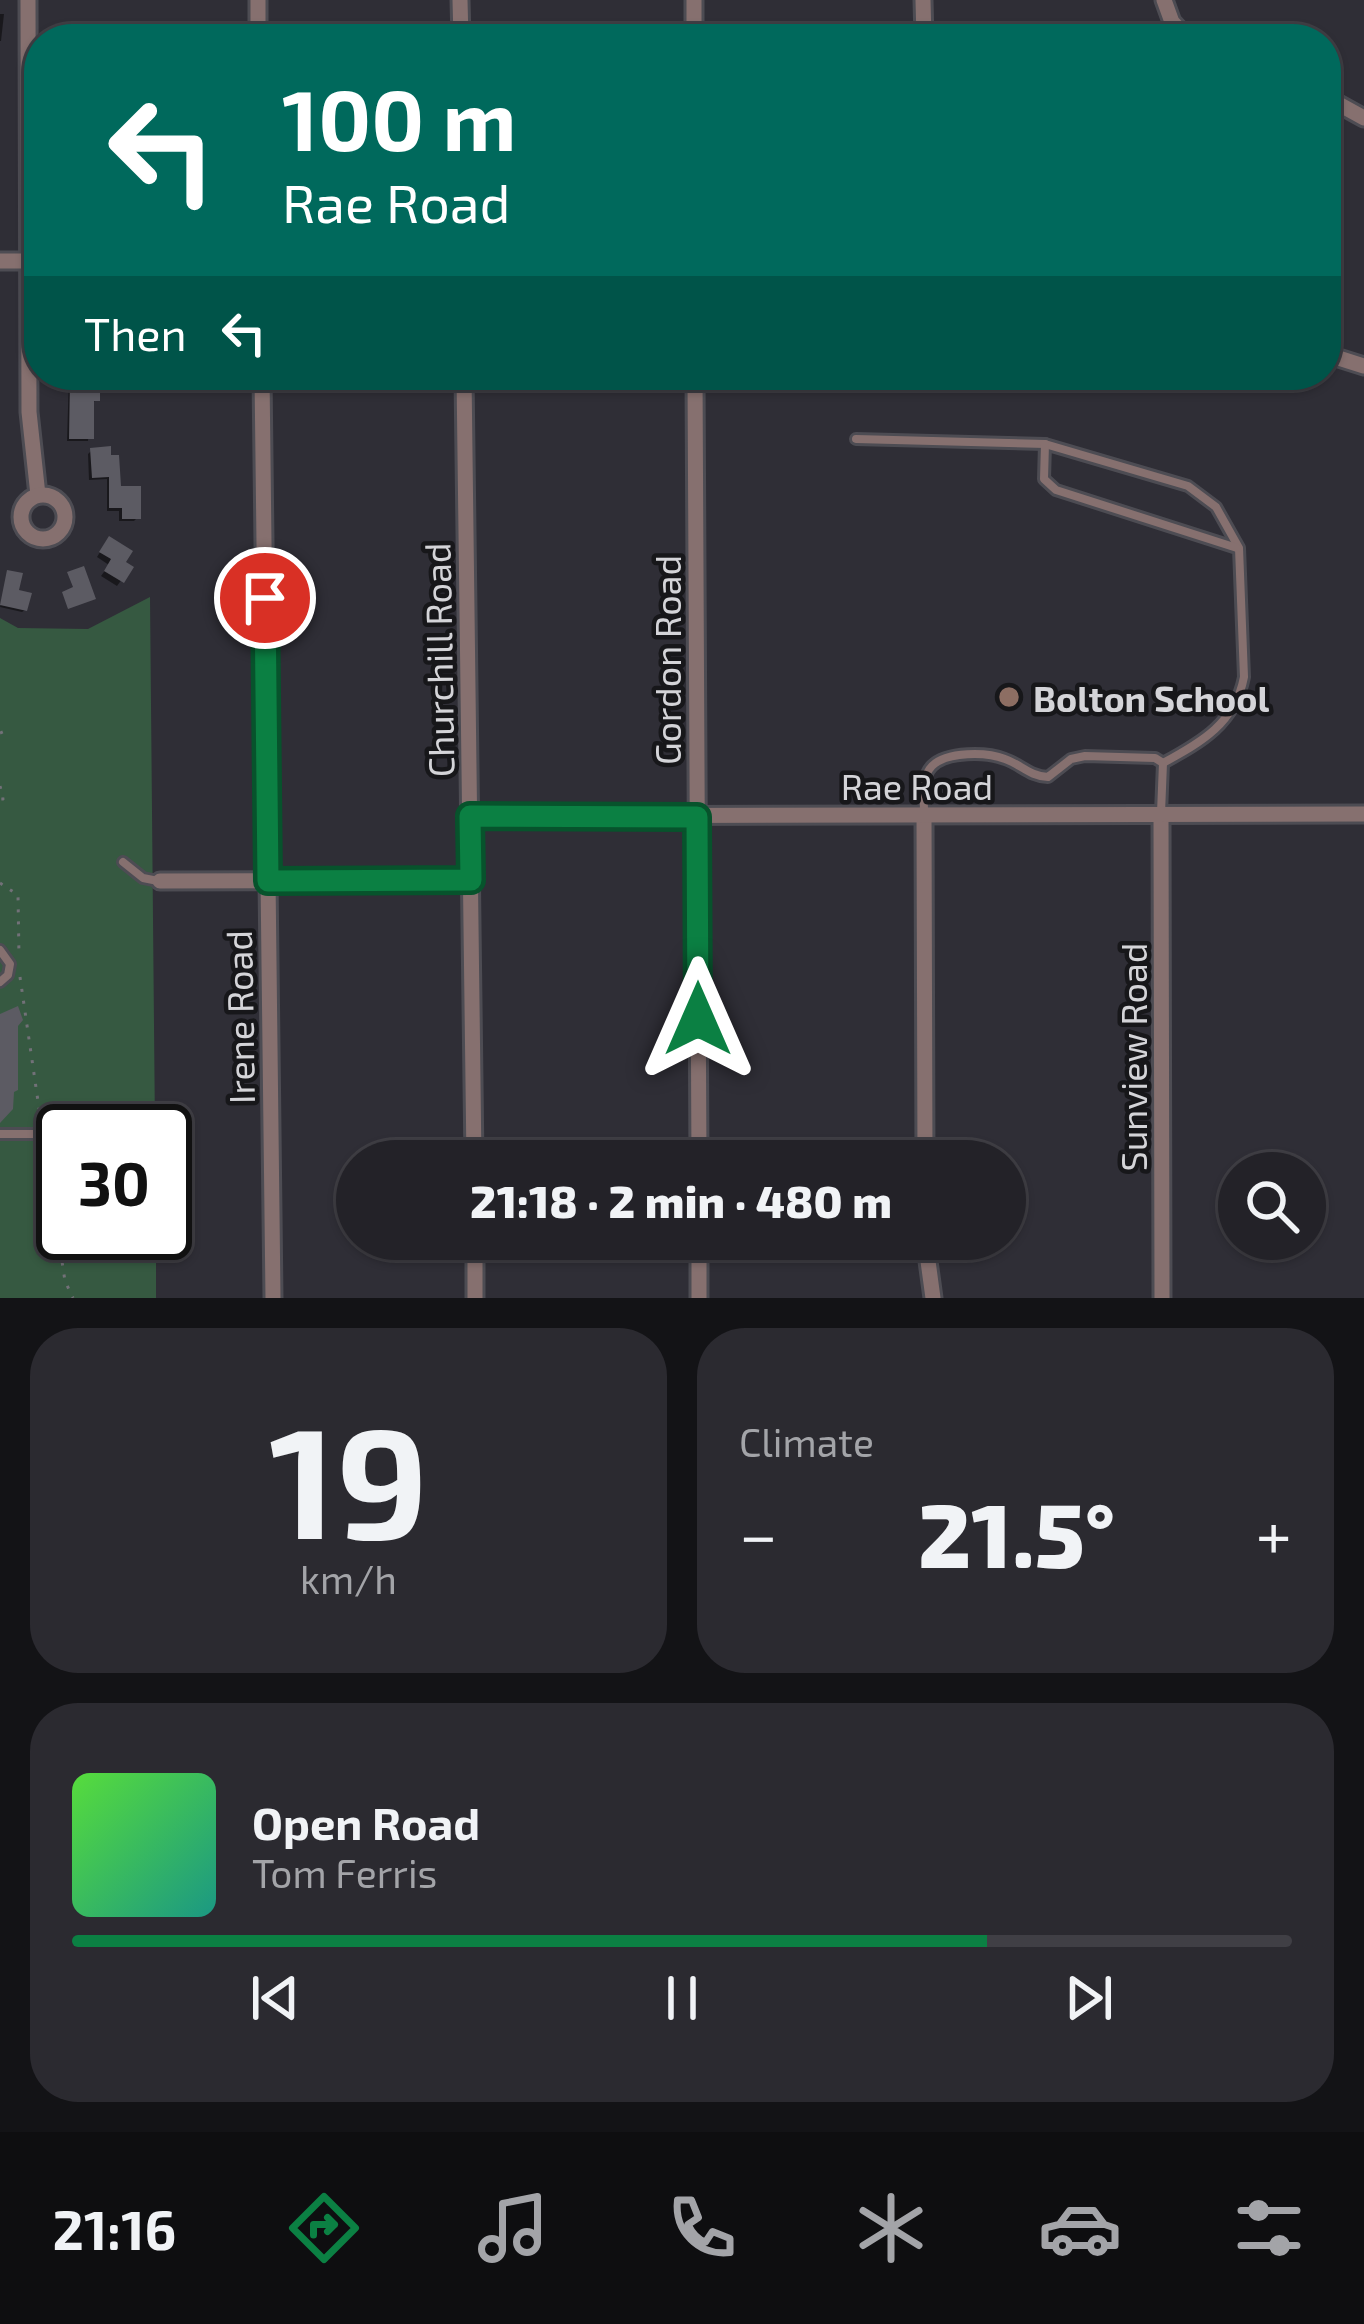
<!DOCTYPE html>
<html lang="en">
<head>
<meta charset="utf-8">
<style>
	:root { --surface:#232228; --page:#2b2a30; --text:#f1f3f6; --muted:#a3a4a8; --line:#403f45; --accent:#0b8043 }
	body { margin:0; font-family:"Exo 2",sans-serif; background:var(--page); color:var(--text); height:100vh; display:flex; flex-direction:column; font-size:45px; white-space:nowrap }
	* { box-sizing:border-box; margin:0 }
	p { font-size:39px; color:var(--muted) }
	.icon { flex:none; width:66px; height:66px; fill:none; stroke:currentColor; stroke-width:2; stroke-linecap:round; stroke-linejoin:round }
	.map { position:relative; height:1298px; overflow:hidden }
	.sheet { display:flex; flex-direction:column; gap:30px; padding:30px; background:#131316; flex:1 }
	.sheet>* { flex:none }
	.hud { position:absolute; left:24px; top:24px; width:1317px; height:366px; border-radius:48px; box-shadow:0 3px 9px #0004,0 0 0 3px var(--line); background:#00695c; color:#fff; overflow:hidden }
	.tools { position:absolute; left:1218px; top:1152px; display:grid; gap:24px }
	.tools a { display:grid; place-items:center; width:108px; height:108px; border-radius:50%; background:var(--surface); box-shadow:0 3px 9px #0004,0 0 0 3px var(--line); font-size:60px }
	.speed { position:absolute; left:36px; top:1104px; display:flex; gap:24px; font-size:60px; font-weight:700; text-align:center }
	.speed>* { display:grid; place-content:center; width:156px; height:156px; border-radius:50%; background:var(--surface); box-shadow:0 3px 9px #0004,0 0 0 3px var(--line); line-height:1 }
	.speed .limit { border:6px solid #111; border-radius:18px; background:#fff; color:#111 }
	.pin { position:absolute; display:grid; place-items:center; width:102px; height:102px; color:#fff; margin:-51px; border:6px solid #fff; border-radius:50%; box-shadow:0 3px 12px #0007 }
	.me { position:absolute; width:132px; margin:-66px; rotate:0deg; stroke-linejoin:round; filter:drop-shadow(0 0 9px #0008) }
	.turn { display:flex; align-items:center; gap:42px; height:252px; padding:0 60px; font-size:54px }
	.turn .icon { width:156px; height:156px; stroke-width:2.5 }
	.turn b { display:block; font-size:84px; line-height:102px }
	.then { display:flex; align-items:center; height:114px; padding:0 60px; background:#0003; gap:24px; font-size:45px }
	.big { font-size:90px; font-weight:800; line-height:1.1 }
	.sheet .widget { flex:1; display:flex; flex-direction:column; justify-content:center; gap:18px; min-width:0; padding:0 42px; border-radius:48px; background:var(--page) }
	.sheet .dial { align-items:center; gap:0 }
	.dial b { font-size:156px; line-height:1 }
	.song { display:flex; align-items:center; gap:36px }
	.cover { width:144px; height:144px; border-radius:18px; background:linear-gradient(135deg,hsl(110 70% 55%),hsl(170 70% 35%)) }
	.played { height:12px; border-radius:6px; background:linear-gradient(90deg,var(--accent) 75%,var(--line) 75%) }
	.keys { display:flex; justify-content:space-around; direction:ltr }
	.heat { display:flex; justify-content:space-between; align-items:center; font-size:66px; direction:ltr }
	.sheet .tiles { flex:1; display:grid; gap:30px; grid-template-columns:1fr 1fr }
	.widget:last-child { grid-column:span 2 }
	.trip { position:absolute; left:336px; top:1140px; width:690px; height:120px; border-radius:60px; background:var(--surface); box-shadow:0 3px 9px #0004,0 0 0 3px var(--line); font-weight:800; line-height:120px; text-align:center }
	.tab-bar { display:flex; height:192px; justify-content:space-around; align-items:center; background:#0e0e10; color:var(--muted) }
	.tab-bar .icon { width:84px; height:84px }
	.tab-bar .current { color:var(--accent) }
	.tab-bar b { font-size:54px; color:var(--text) }
	.map>svg:first-child { display:block }
</style>
</head>
<body>
<div class="map">
<svg width="1364" height="1298" viewBox="0 0 1364 1298">
	<rect width="100%" height="100%" fill="#2f2e36"/>
	<polygon fill="#365941" points="150,597 155,1131 63,1131 63,1233 156,1233 156,1298 0,1298 0,618 18,628 88,629"/>
	<g fill="#0007">
		<polygon points="0,14 4,14 1,41 0,41"/>
		<polygon points="69,375 87,375 87,388 97,400 91,403 88,441 67,441"/>
		<polygon points="91,451 138,517 134,521 119,521 119,511 107,511 107,479 89,480 88,454"/>
		<polygon points="105,544 130,568 117,586 101,576 109,565 97,557"/>
		<polygon points="8,573 25,610 22,612 0,607"/>
	</g>
	<g fill="#5c5b63">
		<polygon points="70,377 90,377 90,385 100,385 100,401 94,401 94,439 69,439"/>
		<polygon points="111,446 111,455 119,455 121,486 141,486 141,519 122,519 122,508 109,508 109,477 92,478 90,448"/>
		<polygon points="109,536 133,551 126,562 134,567 124,583 104,571 111,559 99,552"/>
		<polygon points="84,566 96,599 68,609 62,592 73,587 67,572"/>
		<polygon points="7,570 23,573 19,590 32,593 27,611 0,605"/>
		<polygon points="18,1006 23,1020 18,1026 18,1090 14,1092 13,1109 0,1123 0,1014"/>
	</g>
	<g fill="none" stroke-linecap="round" stroke-linejoin="round">
		<defs>
			<g id="lane">
				<path d="M856 439 1045 444 1188 486 1216 507 1239 548 1244 677C1235 723 1202 742 1163 763"/>
				<polyline points="1045,444 1044,479 1056,490 1237,548"/>
				<path d="M924 812C924 798 921 777 932 766 947 751 987 752 1005 759 1022 765 1029 776 1048 777L1071 759 1085 756 1155 758 1163 763 1161 813"/>
				<polyline points="123,862 143,878 158,881"/>
				<polyline points="0,950 10,964 8,975 0,982"/>
				<polyline points="0,1134 43,1134"/>
			</g>
			<g id="street">
				<polyline points="28,0 29,412 38,495"/>
				<polyline points="258,0 258,39"/>
				<polyline points="460,0 461,39"/>
				<polyline points="694,0 694,39"/>
				<polyline points="923,0 924,39"/>
				<polyline points="1164,0 1172,22 1188,39"/>
				<polyline points="1326,97 1364,118"/>
				<polyline points="0,261 39,261"/>
				<polyline points="1326,354 1364,366"/>
				<polyline points="262,375 273,1298"/>
				<polyline points="464,375 474,1161"/>
				<polyline points="695,375 699,1161"/>
				<circle cx="43" cy="517" r="22"/>
				<polyline points="924,814 925,1161"/>
				<polyline points="1161,815 1162,1298"/>
				<polyline points="470,816 1364,814"/>
				<polyline points="160,881 471,880"/>
				<polyline points="475,1239 475,1298"/>
				<polyline points="699,1239 699,1298"/>
				<polyline points="925,1239 933,1298"/>
			</g>
		</defs>
		<use href="#lane" stroke="#4d4c53" stroke-width="14"/>
		<use href="#street" stroke="#4d4c53" stroke-width="21"/>
		<g stroke="#727178" stroke-width="3" stroke-dasharray="3 9" stroke-linecap="butt">
			<polyline points="0,733 5,731"/>
			<polyline points="0,786 3,799 0,799"/>
			<polyline points="0,883 18,895 19,956"/>
			<polyline points="20,977 41,1122"/>
			<polyline points="44,1144 65,1281 73,1298"/>
		</g>
		<use href="#lane" stroke="#86706f" stroke-width="8"/>
		<use href="#street" stroke="#86706f" stroke-width="15"/>
	</g>
	<g fill="none" stroke-linecap="round" stroke-linejoin="round">
		<defs>
			<polyline id="route" points="265,598 268,881 471,880 470,816 697,817 698,1019"/>
		</defs>
		<use href="#route" stroke="#07532c" stroke-width="30"/>
		<use href="#route" stroke="#0b8043" stroke-width="21"/>
	</g>
	<circle fill="#8d6e63" stroke="#17171a" stroke-width="4.5" cx="1009" cy="697" r="12"/>
	<g text-anchor="middle" dominant-baseline="central" stroke-width="9" stroke-linejoin="round" paint-order="stroke">
		<g font-size="36" fill="#d4d4d8" stroke="#17171a">
			<text transform="translate(438 660) rotate(-91)">Churchill Road</text>
			<text transform="translate(666 660) rotate(-90)">Gordon Road</text>
			<text x="917" y="785">Rae Road</text>
			<text transform="translate(239 1017) rotate(-91)">Irene Road</text>
			<text transform="translate(1132 1057) rotate(-90)">Sunview Road</text>
		</g>
		<g font-size="36" font-weight="bold" fill="#d4d4d8" stroke="#17171a" text-anchor="start">
			<text x="1033" y="697">Bolton School</text>
		</g>
	</g>
</svg>
<div class="tools">
<a><svg class="icon" aria-label="search" viewBox="0 0 24 24"><circle cx="10" cy="10" r="6"/><path d="M15 15l6 6"/></svg></a>
</div>
<div class="speed"><div class="limit">30</div></div>
<div class="pin" style="left:265px;top:598px;background:#d93025"><svg class="icon" aria-label="arrive" viewBox="0 0 24 24"><path d="M6 21V4h12l-3 4 3 4H6"/></svg></div>
<svg class="me" style="left:698px;top:1019px" viewBox="-20 -20 40 40"><path d="M0-17L14 15 0 8-14 15z" fill="#0b8043" stroke="#fff" stroke-width="4"/></svg>
<div class="trip">21:18 · 2 min · 480 m</div>
<div class="hud">
<div class="turn"><svg class="icon" aria-label="left" viewBox="0 0 24 24"><path d="M17 20v-9H6M10 6l-5 5 5 5"/></svg><div><b>100 m</b>Rae Road</div></div>
<div class="then">Then<svg class="icon" aria-label="left" viewBox="0 0 24 24"><path d="M17 20v-9H6M10 6l-5 5 5 5"/></svg></div>
</div>
</div>
<section class="sheet">
<div class="tiles">
<div class="widget dial"><b>19</b><p>km/h</p></div>
<div class="widget"><p>Climate</p>
<div class="heat"><a>−</a><b class="big">21.5°</b><a>+</a></div>
</div>
<div class="widget">
<div class="song"><i class="cover"></i><div><b>Open Road</b><p>Tom Ferris</p></div></div>
<div class="played"></div>
<div class="keys"><svg class="icon" aria-label="previous" viewBox="0 0 24 24"><path d="M18 5L8 12l10 7zM5 5v14"/></svg><svg class="icon" aria-label="pause" viewBox="0 0 24 24"><path d="M8 5v14M16 5v14"/></svg><svg class="icon" aria-label="next" viewBox="0 0 24 24"><path d="M6 5l10 7-10 7zM19 5v14"/></svg></div>
</div>
</div>
</section>
<nav class="tab-bar">
<b>21:16</b>
<svg class="icon current" aria-label="directions" viewBox="0 0 24 24"><path d="M12 3l9 9-9 9-9-9zM9 14v-3h6M13 9l2 2-2 2"/></svg>
<svg class="icon" aria-label="music" viewBox="0 0 24 24"><path d="M9 18V5l10-2v13"/><circle cx="6" cy="18" r="3"/><circle cx="16" cy="16" r="3"/></svg>
<svg class="icon" aria-label="phone" viewBox="0 0 24 24"><path d="M5 4h4l2 5-3 2q2 4 5 5l2-3 5 2v4C11 20 4 13 5 4z"/></svg>
<svg class="icon" aria-label="climate" viewBox="0 0 24 24"><path d="M12 3v18M4 7l16 10M4 17L20 7"/></svg>
<svg class="icon" aria-label="car" viewBox="0 0 24 24"><path d="M5 17H2v-5l4-1 3-4h7l3 4 3 1v5h-3M9 17h6M6 11h13"/><circle cx="7" cy="17" r="2"/><circle cx="17" cy="17" r="2"/></svg>
<svg class="icon" aria-label="filters" viewBox="0 0 24 24"><path d="M4 7h16M4 17h16"/><circle cx="9" cy="7" r="2"/><circle cx="15" cy="17" r="2"/></svg>
</nav>
</body>
</html>
